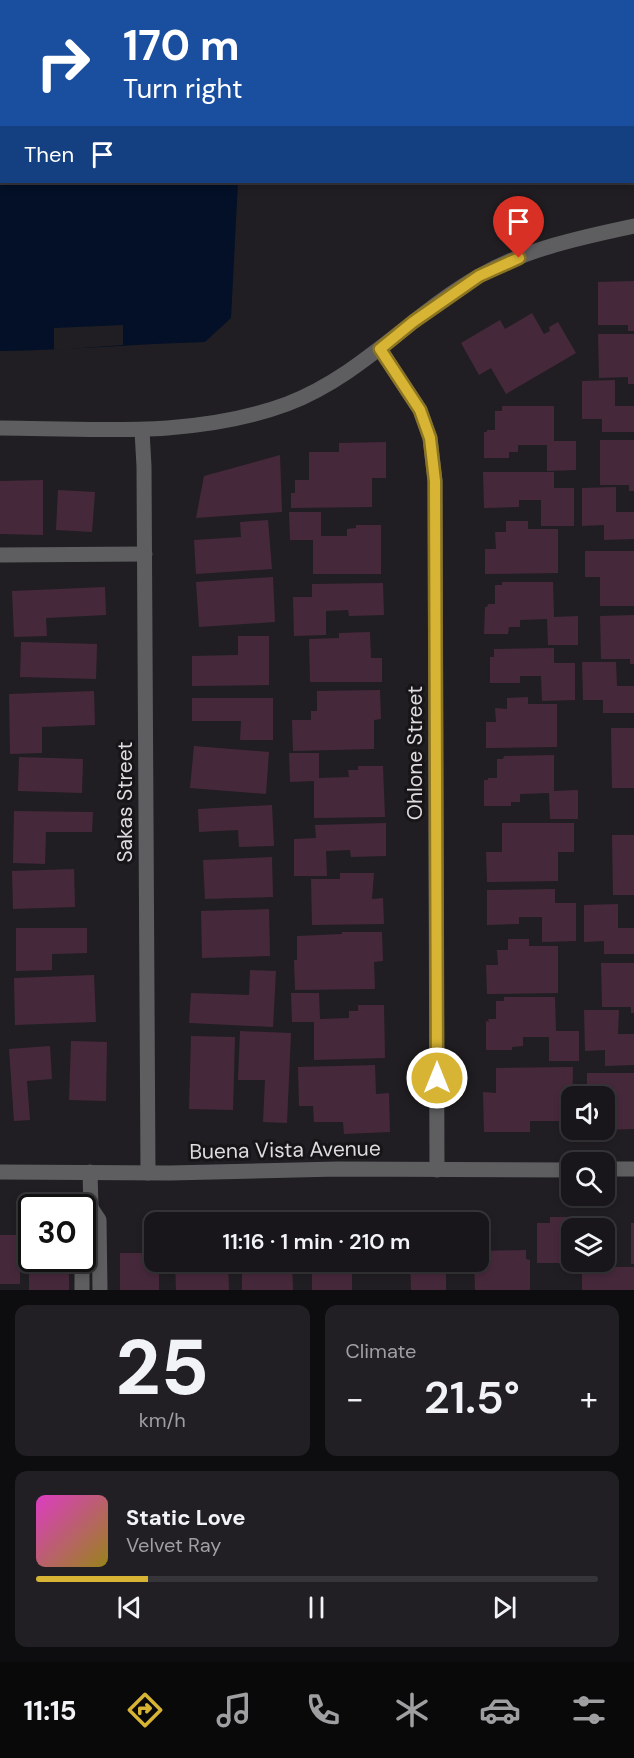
<!DOCTYPE html>
<html lang="en">
<head>
<meta charset="utf-8">
<style>
	:root { --surface:#18161a; --page:#211f23; --text:#f1f3f6; --muted:#9f9fa2; --line:#363539; --accent:#d7b434 }
	body { margin:0; font-family:"DM Sans",sans-serif; background:var(--page); color:var(--text); height:100vh; display:flex; flex-direction:column; font-size:22px; white-space:nowrap }
	* { box-sizing:border-box; margin:0 }
	p { font-size:20px; color:var(--muted) }
	.icon { flex:none; width:33px; height:33px; fill:none; stroke:currentColor; stroke-width:2; stroke-linecap:round; stroke-linejoin:round }
	.map { position:relative; height:1290px; overflow:hidden }
	.panel { display:flex; flex-direction:column; gap:15px; padding:15px; background:#0d0c0e; flex:1 }
	.panel>* { flex:none }
	.top-card { position:absolute; left:0px; top:0px; width:634px; height:183px; box-shadow:0 3px 9px #0003,0 0 0 2px var(--line); background:#1a4fa0; color:#fff; overflow:hidden }
	.buttons { position:absolute; left:561px; top:1086px; display:grid; gap:12px }
	.buttons a { display:grid; place-items:center; width:54px; height:54px; border-radius:12px; background:var(--surface); box-shadow:0 3px 9px #0003,0 0 0 2px var(--line); font-size:30px }
	.speed { position:absolute; left:18px; top:1194px; display:flex; gap:12px; font-size:30px; font-weight:700; text-align:center }
	.speed>* { display:grid; place-content:center; width:78px; height:78px; border-radius:50%; background:var(--surface); box-shadow:0 3px 9px #0003,0 0 0 2px var(--line); line-height:1 }
	.speed .limit { border:3px solid #111; border-radius:9px; background:#fff; color:#111 }
	.pin { position:absolute; display:grid; place-items:center; width:51px; height:51px; color:#fff; margin:-62px -26px; border-radius:50% 50% 50% 0; rotate:-45deg; box-shadow:0 0 6px #0007 }
	.pin .icon { rotate:45deg }
	.me { position:absolute; width:66px; margin:-33px; rotate:0deg; stroke-linejoin:round; filter:drop-shadow(0 0 4px #0008) }
	.turn { display:flex; align-items:center; gap:21px; height:126px; padding:0 24px; font-size:27px }
	.turn .icon { width:78px; height:78px; stroke-width:2.5 }
	.turn b { display:block; font-size:42px; line-height:51px }
	.then { display:flex; align-items:center; height:57px; padding:0 24px; background:#0003; gap:12px; font-size:22px }
	.big { font-size:45px; font-weight:600; line-height:1.1 }
	.panel .card { flex:1; display:flex; flex-direction:column; justify-content:center; gap:9px; min-width:0; padding:0 21px; border-radius:12px; background:var(--page) }
	.panel .dial { align-items:center; gap:0 }
	.dial b { font-size:78px; line-height:1 }
	.song { display:flex; align-items:center; gap:18px }
	.cover { width:72px; height:72px; border-radius:9px; background:linear-gradient(135deg,hsl(310 70% 55%),hsl(50 70% 35%)) }
	.played { height:6px; border-radius:3px; background:linear-gradient(90deg,var(--accent) 20%,var(--line) 20%) }
	.keys { display:flex; justify-content:space-around; direction:ltr }
	.heat { display:flex; justify-content:space-between; align-items:center; font-size:33px; direction:ltr }
	.panel .tiles { flex:1; display:grid; gap:15px; grid-template-columns:1fr 1fr }
	.card:last-child { grid-column:span 2 }
	.trip { position:absolute; left:144px; top:1212px; width:345px; height:60px; border-radius:12px; background:var(--surface); box-shadow:0 3px 9px #0003,0 0 0 2px var(--line); font-weight:600; line-height:60px; text-align:center }
	.tab-bar { display:flex; height:96px; justify-content:space-around; align-items:center; background:#0a090a; color:var(--muted) }
	.tab-bar .icon { width:42px; height:42px }
	.tab-bar .active { color:var(--accent) }
	.tab-bar b { font-size:27px; color:var(--text) }
	.map>svg:first-child { display:block }
</style>
</head>
<body>
<div class="map">
<svg width="634" height="1290" viewBox="0 0 634 1290">
	<rect width="100%" height="100%" fill="#201e22"/>
	<path fill="#031027" d="M0 0H246L247 1 2 2V182H238L231 318 205 342C136 344 68 350 0 351Z"/>
	<polygon fill="#201e22" points="123,325 123,345 54,350 54,328"/>
	<g fill="#46283b">
		<polygon points="634,281 634,331 628,331 628,325 598,325 598,282"/>
		<polygon points="532,313 544,334 550,331 549,327 558,322 576,353 506,394 491,368 479,375 461,343 500,320 505,329"/>
		<polygon points="598,334 634,334 634,384 628,384 628,377 599,378"/>
		<polygon points="615,380 615,406 634,406 634,432 602,432 602,419 582,419 582,381"/>
		<polygon points="502,406 554,406 554,441 576,441 576,470 547,471 547,445 518,445 518,452 509,452 509,458 484,458 484,432 487,432 487,430 495,430 495,411 502,411"/>
		<polygon points="600,440 634,440 634,491 629,491 629,485 600,485"/>
		<polygon points="386,442 386,478 372,478 372,507 291,508 291,493 295,493 295,480 309,480 309,452 339,452 339,443"/>
		<polygon points="280,455 282,512 196,518 204,476"/>
		<polygon points="483,472 554,472 554,488 574,488 574,526 541,526 541,500 519,500 519,507 484,508"/>
		<polygon points="43,480 43,535 0,534 0,481"/>
		<polygon points="616,487 616,512 634,512 634,539 604,540 604,525 582,526 582,488"/>
		<polygon points="58,490 95,492 92,532 56,530"/>
		<polygon points="289,512 321,512 321,536 347,536 347,529 356,528 356,525 381,525 381,574 313,574 313,540 290,540"/>
		<polygon points="268,520 272,569 196,574 194,540 241,537 240,522"/>
		<polygon points="506,521 528,521 528,529 558,529 558,573 485,574 485,549 496,549 495,532 506,532"/>
		<polygon points="585,551 634,551 634,606 600,606 600,577 585,577"/>
		<polygon points="273,577 275,622 199,627 196,582"/>
		<polygon points="502,582 553,582 554,617 578,616 578,645 548,645 547,619 520,620 520,627 509,627 508,634 484,634 485,607 487,607 488,604 495,604 495,585 502,585"/>
		<polygon points="383,583 384,615 349,616 348,610 326,611 326,635 294,636 293,597 312,597 312,584"/>
		<polygon points="105,587 106,615 46,618 47,636 14,637 12,591"/>
		<polygon points="634,615 634,664 630,664 630,659 601,659 600,616"/>
		<polygon points="370,632 371,658 382,658 382,682 310,682 309,639 339,638 339,633"/>
		<polygon points="238,636 269,636 269,685 192,686 192,656 238,655"/>
		<polygon points="21,642 97,644 96,679 20,677"/>
		<polygon points="554,648 554,663 575,663 575,700 542,701 541,676 520,676 520,683 490,683 490,657 494,657 494,649"/>
		<polygon points="582,662 616,662 617,686 634,686 634,713 603,713 603,700 583,700"/>
		<polygon points="380,690 381,719 374,720 374,749 293,751 292,720 311,720 311,711 317,711 317,691"/>
		<polygon points="94,691 95,725 42,727 42,753 10,754 9,694"/>
		<polygon points="528,697 528,704 557,704 557,747 486,748 486,722 496,722 495,708 507,709 507,698"/>
		<polygon points="192,698 273,698 273,740 240,740 241,721 192,721"/>
		<polygon points="611,728 634,728 634,788 612,788"/>
		<polygon points="194,746 269,752 266,794 190,788"/>
		<polygon points="289,753 319,753 319,778 349,777 348,770 358,770 358,766 383,766 385,817 314,818 314,781 290,782"/>
		<polygon points="554,755 554,791 578,790 578,819 550,819 549,793 520,794 520,802 511,802 511,806 484,806 484,780 488,780 488,778 497,778 497,759 503,759 504,756"/>
		<polygon points="19,757 83,759 82,793 18,791"/>
		<polygon points="272,805 274,846 239,847 238,830 199,832 198,809"/>
		<polygon points="14,811 93,812 92,832 46,832 45,864 13,863"/>
		<polygon points="386,823 386,856 351,857 350,850 326,851 327,876 294,876 294,839 316,838 315,825"/>
		<polygon points="502,823 574,823 574,852 558,852 558,881 487,882 486,852 502,852"/>
		<polygon points="612,835 634,835 634,895 613,895"/>
		<polygon points="272,857 273,897 205,899 203,860"/>
		<polygon points="74,869 75,907 13,909 12,871"/>
		<polygon points="340,873 374,873 372,899 383,898 384,924 312,925 311,879 340,879"/>
		<polygon points="555,889 555,903 576,903 576,941 542,942 542,917 519,917 519,924 487,925 487,890"/>
		<polygon points="618,904 618,928 634,928 634,954 604,954 604,941 584,942 584,905"/>
		<polygon points="269,909 270,956 202,958 201,911"/>
		<polygon points="16,928 87,928 87,953 52,954 52,970 16,971"/>
		<polygon points="342,932 382,932 383,961 374,962 375,989 295,990 294,960 297,960 297,936 342,934"/>
		<polygon points="508,939 529,939 529,946 558,946 558,993 487,994 486,965 498,965 497,950 508,950"/>
		<polygon points="601,963 634,963 634,1013 631,1013 631,1007 602,1007"/>
		<polygon points="250,970 276,971 273,1027 189,1023 191,993 249,995"/>
		<polygon points="94,975 96,1022 15,1025 14,978"/>
		<polygon points="291,993 319,993 320,1019 349,1018 349,1011 358,1011 358,1005 384,1005 385,1058 314,1060 314,1022 292,1022"/>
		<polygon points="504,997 555,997 556,1031 579,1031 579,1061 549,1061 549,1037 523,1037 523,1046 512,1047 512,1050 486,1050 486,1021 489,1022 488,1019 496,1019 496,1001 504,1001"/>
		<polygon points="584,1010 619,1010 618,1034 634,1034 634,1065 605,1066 605,1050 585,1051"/>
		<polygon points="240,1031 291,1033 287,1123 263,1122 265,1080 238,1080"/>
		<polygon points="191,1036 235,1037 233,1110 189,1109"/>
		<polygon points="71,1041 107,1042 106,1101 69,1100"/>
		<polygon points="50,1046 52,1079 27,1081 30,1120 14,1121 9,1049"/>
		<polygon points="375,1065 376,1094 389,1093 390,1132 344,1134 343,1122 314,1122 313,1106 299,1106 298,1067"/>
		<polygon points="573,1067 572,1114 559,1114 559,1121 530,1121 530,1132 484,1132 483,1092 496,1093 496,1068"/>
		<polygon points="587,1073 634,1073 634,1129 604,1130 604,1096 587,1096"/>
		<polygon points="550,1217 567,1217 567,1223 580,1223 580,1228 572,1228 572,1263 537,1263 537,1223 550,1223"/>
		<rect x="631" y="1223" width="3" height="41"/>
		<rect x="0" y="1235" width="20" height="49"/>
		<polygon points="526,1250 526,1259 530,1260 530,1290 475,1290 474,1262 478,1262 478,1251"/>
		<polygon points="29,1253 32,1253 32,1258 69,1258 69,1290 29,1290"/>
		<polygon points="120,1253 154,1253 154,1262 159,1262 159,1290 120,1290"/>
		<polygon points="175,1262 228,1262 229,1290 176,1290"/>
		<polygon points="242,1262 292,1262 293,1290 242,1290"/>
		<rect x="312" y="1262" width="40" height="28"/>
		<polygon points="410,1262 446,1262 446,1290 411,1290"/>
		<rect x="582" y="1267" width="52" height="23"/>
	</g>
	<g fill="none" stroke-linecap="round" stroke-linejoin="round">
		<g stroke="#5e5e60" stroke-width="15">
			<polyline points="631,0 631,2"/>
			<polyline points="380,349 420,410 430,438 435,481 437,1170"/>
			<path d="M0 428C96 429 195 438 287 404 361 376 412 314 479 276 526 249 582 237 634 226"/>
			<polyline points="142,431 144,466 148,1173"/>
			<polyline points="0,555 145,554"/>
			<polyline points="604,1169 634,1169"/>
			<polyline points="0,1172 170,1173 338,1169 572,1170"/>
			<polyline points="91,1208 99,1220 100,1290"/>
			<polyline points="82,1247 83,1221 91,1208 90,1172"/>
			<polyline points="82,1290 82,1258"/>
		</g>
	</g>
	<g fill="none" stroke-linecap="round" stroke-linejoin="round">
		<defs>
			<polyline id="route" points="437,1078 435,481 430,438 420,410 380,349 413,322 479,276 519,258"/>
		</defs>
		<use href="#route" stroke="#8c7522" stroke-width="15"/>
		<use href="#route" stroke="#d7b434" stroke-width="10"/>
	</g>
	<g text-anchor="middle" dominant-baseline="central" stroke-width="6" stroke-linejoin="round" paint-order="stroke">
		<g font-size="21" fill="#dedcdf" stroke="#171518">
			<text transform="translate(415 753) rotate(-90)">Ohlone Street</text>
			<text transform="translate(125 802) rotate(-90)">Sakas Street</text>
			<text transform="translate(285 1150) rotate(-1)">Buena Vista Avenue</text>
		</g>
	</g>
</svg>
<div class="buttons">
<a><svg class="icon" aria-label="sound" viewBox="0 0 24 24"><path d="M4 9h4l5-4v14l-5-4H4zM17 9q2 3 0 6"/></svg></a>
<a><svg class="icon" aria-label="search" viewBox="0 0 24 24"><circle cx="10" cy="10" r="6"/><path d="M15 15l6 6"/></svg></a>
<a><svg class="icon" aria-label="layers" viewBox="0 0 24 24"><path d="M12 4l9 5-9 5-9-5zM3 14l9 5 9-5"/></svg></a>
</div>
<div class="speed"><div class="limit">30</div></div>
<div class="pin" style="left:519px;top:258px;background:#d93025"><svg class="icon" aria-label="arrive" viewBox="0 0 24 24"><path d="M6 21V4h12l-3 4 3 4H6"/></svg></div>
<svg class="me" style="left:437px;top:1078px" viewBox="-20 -20 40 40"><circle r="17" fill="#d7b434" stroke="#fff" stroke-width="3"/><path d="M0-11L8 9 0 5-8 9z" fill="#fff"/></svg>
<div class="trip">11:16 · 1 min · 210 m</div>
<div class="top-card">
<div class="turn"><svg class="icon" aria-label="right" viewBox="0 0 24 24"><path d="M7 20v-9h11M14 6l5 5-5 5"/></svg><div><b>170 m</b>Turn right</div></div>
<div class="then">Then<svg class="icon" aria-label="arrive" viewBox="0 0 24 24"><path d="M6 21V4h12l-3 4 3 4H6"/></svg></div>
</div>
</div>
<section class="panel">
<div class="tiles">
<div class="card dial"><b>25</b><p>km/h</p></div>
<div class="card"><p>Climate</p>
<div class="heat"><a>−</a><b class="big">21.5°</b><a>+</a></div>
</div>
<div class="card">
<div class="song"><i class="cover"></i><div><b>Static Love</b><p>Velvet Ray</p></div></div>
<div class="played"></div>
<div class="keys"><svg class="icon" aria-label="previous" viewBox="0 0 24 24"><path d="M18 5L8 12l10 7zM5 5v14"/></svg><svg class="icon" aria-label="pause" viewBox="0 0 24 24"><path d="M8 5v14M16 5v14"/></svg><svg class="icon" aria-label="next" viewBox="0 0 24 24"><path d="M6 5l10 7-10 7zM19 5v14"/></svg></div>
</div>
</div>
</section>
<nav class="tab-bar">
<b>11:15</b>
<svg class="icon active" aria-label="directions" viewBox="0 0 24 24"><path d="M12 3l9 9-9 9-9-9zM9 14v-3h6M13 9l2 2-2 2"/></svg>
<svg class="icon" aria-label="music" viewBox="0 0 24 24"><path d="M9 18V5l10-2v13"/><circle cx="6" cy="18" r="3"/><circle cx="16" cy="16" r="3"/></svg>
<svg class="icon" aria-label="phone" viewBox="0 0 24 24"><path d="M5 4h4l2 5-3 2q2 4 5 5l2-3 5 2v4C11 20 4 13 5 4z"/></svg>
<svg class="icon" aria-label="climate" viewBox="0 0 24 24"><path d="M12 3v18M4 7l16 10M4 17L20 7"/></svg>
<svg class="icon" aria-label="car" viewBox="0 0 24 24"><path d="M5 17H2v-5l4-1 3-4h7l3 4 3 1v5h-3M9 17h6M6 11h13"/><circle cx="7" cy="17" r="2"/><circle cx="17" cy="17" r="2"/></svg>
<svg class="icon" aria-label="filters" viewBox="0 0 24 24"><path d="M4 7h16M4 17h16"/><circle cx="9" cy="7" r="2"/><circle cx="15" cy="17" r="2"/></svg>
</nav>
</body>
</html>
